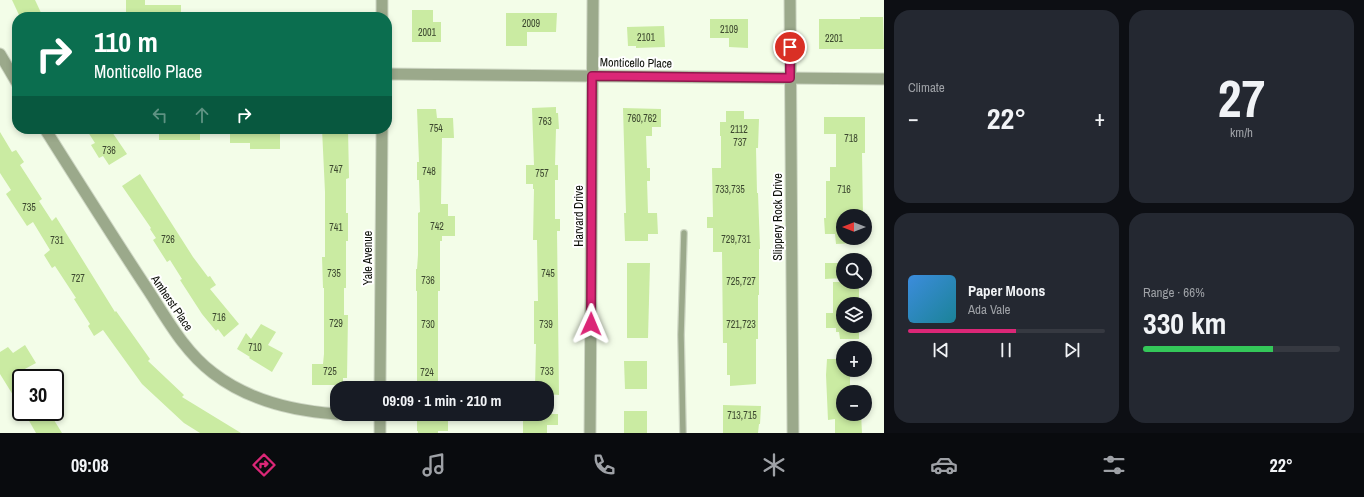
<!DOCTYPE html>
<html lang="en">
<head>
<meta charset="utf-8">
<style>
	:root { --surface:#171b24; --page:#242831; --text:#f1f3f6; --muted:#9ea1a6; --line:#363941; --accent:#db2777 }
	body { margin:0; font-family:"Archivo Narrow",sans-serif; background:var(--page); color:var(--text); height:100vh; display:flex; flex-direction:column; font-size:15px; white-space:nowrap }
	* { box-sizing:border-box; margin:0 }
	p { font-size:13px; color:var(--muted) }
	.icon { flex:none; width:22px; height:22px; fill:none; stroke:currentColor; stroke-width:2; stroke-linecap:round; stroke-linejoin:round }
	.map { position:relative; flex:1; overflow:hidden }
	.sheet { display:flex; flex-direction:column; gap:10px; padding:10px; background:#0d0f14; width:480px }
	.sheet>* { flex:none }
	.banner { position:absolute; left:12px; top:12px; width:380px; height:122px; border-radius:16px; box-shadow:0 2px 6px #0003; background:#0b6e4f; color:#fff; overflow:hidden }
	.needle { width:26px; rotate:270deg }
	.controls { position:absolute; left:836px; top:209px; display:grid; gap:8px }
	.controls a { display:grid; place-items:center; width:36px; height:36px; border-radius:50%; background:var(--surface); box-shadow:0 2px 6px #0003; font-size:20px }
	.speed { position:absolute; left:12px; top:369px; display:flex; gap:8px; font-size:20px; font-weight:700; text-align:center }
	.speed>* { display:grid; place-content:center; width:52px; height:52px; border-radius:50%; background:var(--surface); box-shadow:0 2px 6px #0003; line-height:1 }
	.speed .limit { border:2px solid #111; border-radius:6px; background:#fff; color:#111 }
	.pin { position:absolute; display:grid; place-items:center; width:34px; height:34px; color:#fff; margin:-17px; border:2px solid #fff; border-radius:50%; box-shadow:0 1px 4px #0007 }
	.me { position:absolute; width:44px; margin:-22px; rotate:1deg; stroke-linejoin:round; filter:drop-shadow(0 0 3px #0008) }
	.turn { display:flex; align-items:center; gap:14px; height:84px; padding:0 16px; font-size:18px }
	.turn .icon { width:52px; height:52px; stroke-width:2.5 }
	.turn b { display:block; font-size:28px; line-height:34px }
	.lanes { display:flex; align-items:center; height:38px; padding:0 16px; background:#0003; justify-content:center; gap:20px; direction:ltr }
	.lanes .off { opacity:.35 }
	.big { font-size:30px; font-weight:800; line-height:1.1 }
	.sheet .tile { flex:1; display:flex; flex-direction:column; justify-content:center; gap:6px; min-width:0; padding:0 14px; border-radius:16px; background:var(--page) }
	.sheet .dial { align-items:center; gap:0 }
	.dial b { font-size:52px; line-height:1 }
	.song { display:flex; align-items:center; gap:12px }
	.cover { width:48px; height:48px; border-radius:6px; background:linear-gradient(135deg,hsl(210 70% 55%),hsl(190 70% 35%)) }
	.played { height:4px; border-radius:2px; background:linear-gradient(90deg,var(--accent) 55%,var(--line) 55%) }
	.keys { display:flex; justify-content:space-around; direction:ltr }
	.heat { display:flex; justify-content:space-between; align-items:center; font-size:22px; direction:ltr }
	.charge { height:6px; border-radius:3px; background:linear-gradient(90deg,#34c759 66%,var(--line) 0) }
	.sheet .tiles { flex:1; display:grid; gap:10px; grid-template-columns:repeat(2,1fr) }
	.trip { position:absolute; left:330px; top:381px; width:224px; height:40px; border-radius:16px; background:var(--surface); box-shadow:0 2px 6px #0003; font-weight:800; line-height:40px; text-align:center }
	.menu { display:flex; height:64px; justify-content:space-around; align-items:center; background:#090b0e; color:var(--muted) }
	.menu .icon { width:28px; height:28px }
	.menu .selected { color:var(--accent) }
	.menu b { font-size:18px; color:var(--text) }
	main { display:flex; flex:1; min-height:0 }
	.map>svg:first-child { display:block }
</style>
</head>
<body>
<main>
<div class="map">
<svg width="884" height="433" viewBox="0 0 884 433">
	<rect width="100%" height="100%" fill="#f3fde8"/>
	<g fill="#caeba2">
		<polygon points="12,0 35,0 43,17 20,17"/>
		<polygon points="126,0 145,0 145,5 181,5 181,17 126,17"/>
		<polygon points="412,10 433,10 433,22 441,22 441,42 412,42"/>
		<polygon points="506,13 557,13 556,32 527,32 527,46 506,46"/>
		<polygon points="860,17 883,17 884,49 819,49 819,19 860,19"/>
		<polygon points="710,19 748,19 748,48 729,47 729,38 710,38"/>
		<polygon points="664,26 665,47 636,48 636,46 628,46 627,27"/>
		<polygon points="556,107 556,113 558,113 559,129 556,129 555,165 558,165 558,180 555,180 555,219 560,219 560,231 557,231 559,395 547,394 547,388 535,388 536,344 534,344 534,301 538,301 537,240 533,240 534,189 533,189 533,184 526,184 526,165 534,165 532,108"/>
		<polygon points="623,108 661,109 661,127 652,127 652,136 646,136 647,168 650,168 650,181 647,181 648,213 657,213 658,234 648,234 648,241 625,241 624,213 626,213"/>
		<polygon points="417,109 436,109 437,118 453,118 454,138 442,138 441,204 448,204 448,216 455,216 455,236 442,236 442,241 440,241 440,291 438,291 438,388 417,388 417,291 416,291 416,269 417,269 418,255 418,213 420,212 419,180 417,180 417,162 419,162"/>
		<polygon points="726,111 744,111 744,119 759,119 758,148 756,148 757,193 758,193 760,249 759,249 759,295 758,295 758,339 756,339 756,384 730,386 730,375 727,375 727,343 723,343 722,252 713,252 713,228 707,228 707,217 713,217 712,168 721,168 721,136 720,136 720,122 726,122"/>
		<polygon points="824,117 865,117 865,153 862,153 863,216 843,216 843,238 859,238 859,243 836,244 835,234 825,234 824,218 826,218 826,181 830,181 830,167 836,167 836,134 824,134"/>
		<polygon points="86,129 110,129 127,154 109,165 103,156 99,158 91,145 95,143"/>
		<rect x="159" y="129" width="41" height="11"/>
		<polygon points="230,129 280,129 280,149 250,149 250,143 230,143"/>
		<polygon points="322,129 348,129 349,178 346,179 346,213 348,213 348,241 346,241 346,288 344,288 344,315 348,315 347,378 343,378 343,385 312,385 312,364 323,364 324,354 324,288 323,288 322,257 325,257 325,192"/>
		<polygon points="0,132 12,152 16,150 24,162 20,165 42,199 39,201 52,221 56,217 115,312 116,311 150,359 148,361 184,395 182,397 241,433 200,433 184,423 142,384 103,330 94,336 88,326 90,324 74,299 76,298 55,266 52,268 44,255 50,250 33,222 27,226 6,194 11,190 0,173"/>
		<polygon points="140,174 193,257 208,277 210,276 216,285 210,289 239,324 224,337 218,329 216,331 202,314 180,280 182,279 170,260 167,262 153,240 156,238 150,229 151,228 122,186"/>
		<polygon points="627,263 650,263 648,338 627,338"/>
		<polygon points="825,263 843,263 843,278 825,279"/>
		<polygon points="833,282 859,282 859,304 843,304 843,326 865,326 865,313 868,313 868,327 859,327 859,339 840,339 839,332 836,332 836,328 826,328 826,313 833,313"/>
		<polygon points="261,324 276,332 268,345 283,353 272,372 249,358 250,357 237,349 246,333 251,339"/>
		<polygon points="25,345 36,363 23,370 28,378 21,378 21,408 0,374 0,352 8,347 13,353"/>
		<polygon points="827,359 843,359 843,370 850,370 850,391 843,392 843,414 861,414 862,433 835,433 835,419 828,420 826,375"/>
		<polygon points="624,361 647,361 647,389 625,389"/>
		<polygon points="723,405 761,406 760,424 759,424 758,433 723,433"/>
		<rect x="624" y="411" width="23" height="22"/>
		<polygon points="24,412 49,412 62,433 36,433"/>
		<polygon points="417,414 448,414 448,431 438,431 438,433 418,433 418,431 417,431"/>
		<polygon points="523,414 558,414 558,425 547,425 547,433 523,433"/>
	</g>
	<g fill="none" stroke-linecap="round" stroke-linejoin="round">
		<defs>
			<polyline id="service" points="683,433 681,335 684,233"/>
			<g id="minor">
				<polyline points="382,0 382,17"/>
				<polyline points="790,0 793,433"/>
				<polyline points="0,54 17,83"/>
				<polyline points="387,74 884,79"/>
				<path d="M45 129C79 183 113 237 148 290 167 319 184 351 213 373 248 400 293 411 337 414"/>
				<polyline points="380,388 382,129"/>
				<polyline points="380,433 380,414"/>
				<polyline points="590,433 593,0"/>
			</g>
		</defs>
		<use href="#service" stroke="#ced7c4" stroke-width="8"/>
		<use href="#minor" stroke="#ced7c4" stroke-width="13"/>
		<use href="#service" stroke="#9ba98b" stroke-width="5.5"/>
		<use href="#minor" stroke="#9ba98b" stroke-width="11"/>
	</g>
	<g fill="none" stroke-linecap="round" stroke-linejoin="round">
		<defs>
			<polyline id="route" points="591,324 592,76 790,78 790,47"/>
		</defs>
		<use href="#route" stroke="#8e194d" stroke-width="10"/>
		<use href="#route" stroke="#db2777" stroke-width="7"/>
	</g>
	<g text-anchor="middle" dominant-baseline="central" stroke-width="4" stroke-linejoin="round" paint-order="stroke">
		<g font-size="10" fill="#3c472f">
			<text x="531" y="23">2009</text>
			<text x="729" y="29">2109</text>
			<text x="427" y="32">2001</text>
			<text x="646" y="37">2101</text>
			<text x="834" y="38">2201</text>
			<text x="642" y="118">760,762</text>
			<text x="545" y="121">763</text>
			<text x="436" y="128">754</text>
			<text x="739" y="129">2112</text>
			<text x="851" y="138">718</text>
			<text x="740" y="142">737</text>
			<text x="109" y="150">736</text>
			<text x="336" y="169">747</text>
			<text x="429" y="171">748</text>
			<text x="542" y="173">757</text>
			<text x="730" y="189">733,735</text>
			<text x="844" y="189">716</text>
			<text x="29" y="207">735</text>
			<text x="437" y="226">742</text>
			<text x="336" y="227">741</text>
			<text x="168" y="239">726</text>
			<text x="736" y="239">729,731</text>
			<text x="57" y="240">731</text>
			<text x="334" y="273">735</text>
			<text x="548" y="273">745</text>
			<text x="78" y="278">727</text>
			<text x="428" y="280">736</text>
			<text x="741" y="281">725,727</text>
			<text x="219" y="317">716</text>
			<text x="336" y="323">729</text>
			<text x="428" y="324">730</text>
			<text x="546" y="324">739</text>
			<text x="741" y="324">721,723</text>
			<text x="255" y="347">710</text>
			<text x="330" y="371">725</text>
			<text x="547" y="371">733</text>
			<text x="427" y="372">724</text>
			<text x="742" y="415">713,715</text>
		</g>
		<g font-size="12" fill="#0d1009" stroke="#fff">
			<text transform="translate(636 63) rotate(1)">Monticello Place</text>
			<text transform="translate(579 216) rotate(-90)">Harvard Drive</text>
			<text transform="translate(778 217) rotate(-90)">Slippery Rock Drive</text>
			<text transform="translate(368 258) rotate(-90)">Yale Avenue</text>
			<text transform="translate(172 303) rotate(56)">Amherst Place</text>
		</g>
	</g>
</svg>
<div class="controls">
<a><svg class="needle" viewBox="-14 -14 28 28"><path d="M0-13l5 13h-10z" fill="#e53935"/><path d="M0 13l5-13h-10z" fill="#9ea1a6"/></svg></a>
<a><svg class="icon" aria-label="search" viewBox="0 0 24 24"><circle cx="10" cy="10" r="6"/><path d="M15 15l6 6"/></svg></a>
<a><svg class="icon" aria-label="layers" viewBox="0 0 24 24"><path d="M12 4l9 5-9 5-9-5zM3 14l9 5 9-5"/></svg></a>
<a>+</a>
<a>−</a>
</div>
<div class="speed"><div class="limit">30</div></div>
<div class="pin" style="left:790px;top:47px;background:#d93025"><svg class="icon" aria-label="arrive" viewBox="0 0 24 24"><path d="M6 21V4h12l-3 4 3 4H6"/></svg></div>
<svg class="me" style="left:591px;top:324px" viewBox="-20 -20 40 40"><path d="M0-17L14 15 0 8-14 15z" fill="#db2777" stroke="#fff" stroke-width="4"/></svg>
<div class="trip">09:09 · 1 min · 210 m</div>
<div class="banner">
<div class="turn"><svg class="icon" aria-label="right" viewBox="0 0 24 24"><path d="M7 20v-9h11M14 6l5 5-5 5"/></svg><div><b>110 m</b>Monticello Place</div></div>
<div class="lanes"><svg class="icon off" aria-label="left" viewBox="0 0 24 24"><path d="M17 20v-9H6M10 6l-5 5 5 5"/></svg><svg class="icon off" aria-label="ahead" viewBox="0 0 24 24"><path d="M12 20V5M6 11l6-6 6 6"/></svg><svg class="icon" aria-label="right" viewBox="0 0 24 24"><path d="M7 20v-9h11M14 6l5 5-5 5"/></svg></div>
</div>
</div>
<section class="sheet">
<div class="tiles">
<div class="tile"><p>Climate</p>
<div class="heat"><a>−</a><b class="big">22°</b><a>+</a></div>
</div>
<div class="tile dial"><b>27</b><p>km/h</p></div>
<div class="tile">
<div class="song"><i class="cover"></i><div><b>Paper Moons</b><p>Ada Vale</p></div></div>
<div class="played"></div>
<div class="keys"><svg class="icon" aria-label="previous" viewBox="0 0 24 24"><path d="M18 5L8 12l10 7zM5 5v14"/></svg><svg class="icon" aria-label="pause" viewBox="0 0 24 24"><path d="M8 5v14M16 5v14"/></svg><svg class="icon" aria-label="next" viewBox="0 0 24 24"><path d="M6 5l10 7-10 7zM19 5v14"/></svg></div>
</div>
<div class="tile"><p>Range · 66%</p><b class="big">330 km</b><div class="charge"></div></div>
</div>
</section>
</main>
<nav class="menu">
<b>09:08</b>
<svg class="icon selected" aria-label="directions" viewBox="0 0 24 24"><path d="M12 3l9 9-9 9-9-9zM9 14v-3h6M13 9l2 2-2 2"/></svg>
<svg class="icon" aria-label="music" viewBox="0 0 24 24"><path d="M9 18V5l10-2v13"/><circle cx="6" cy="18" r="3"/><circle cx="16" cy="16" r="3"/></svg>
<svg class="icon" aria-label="phone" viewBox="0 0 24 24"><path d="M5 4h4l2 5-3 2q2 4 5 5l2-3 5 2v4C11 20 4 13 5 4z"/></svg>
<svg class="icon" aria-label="climate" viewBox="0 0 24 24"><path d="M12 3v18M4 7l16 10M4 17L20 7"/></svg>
<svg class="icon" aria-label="car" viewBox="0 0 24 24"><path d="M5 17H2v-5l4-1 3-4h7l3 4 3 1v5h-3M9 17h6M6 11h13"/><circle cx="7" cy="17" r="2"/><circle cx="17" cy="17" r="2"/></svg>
<svg class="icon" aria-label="filters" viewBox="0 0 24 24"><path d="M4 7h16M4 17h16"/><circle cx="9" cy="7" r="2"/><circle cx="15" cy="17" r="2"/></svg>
<b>22°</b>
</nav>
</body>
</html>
